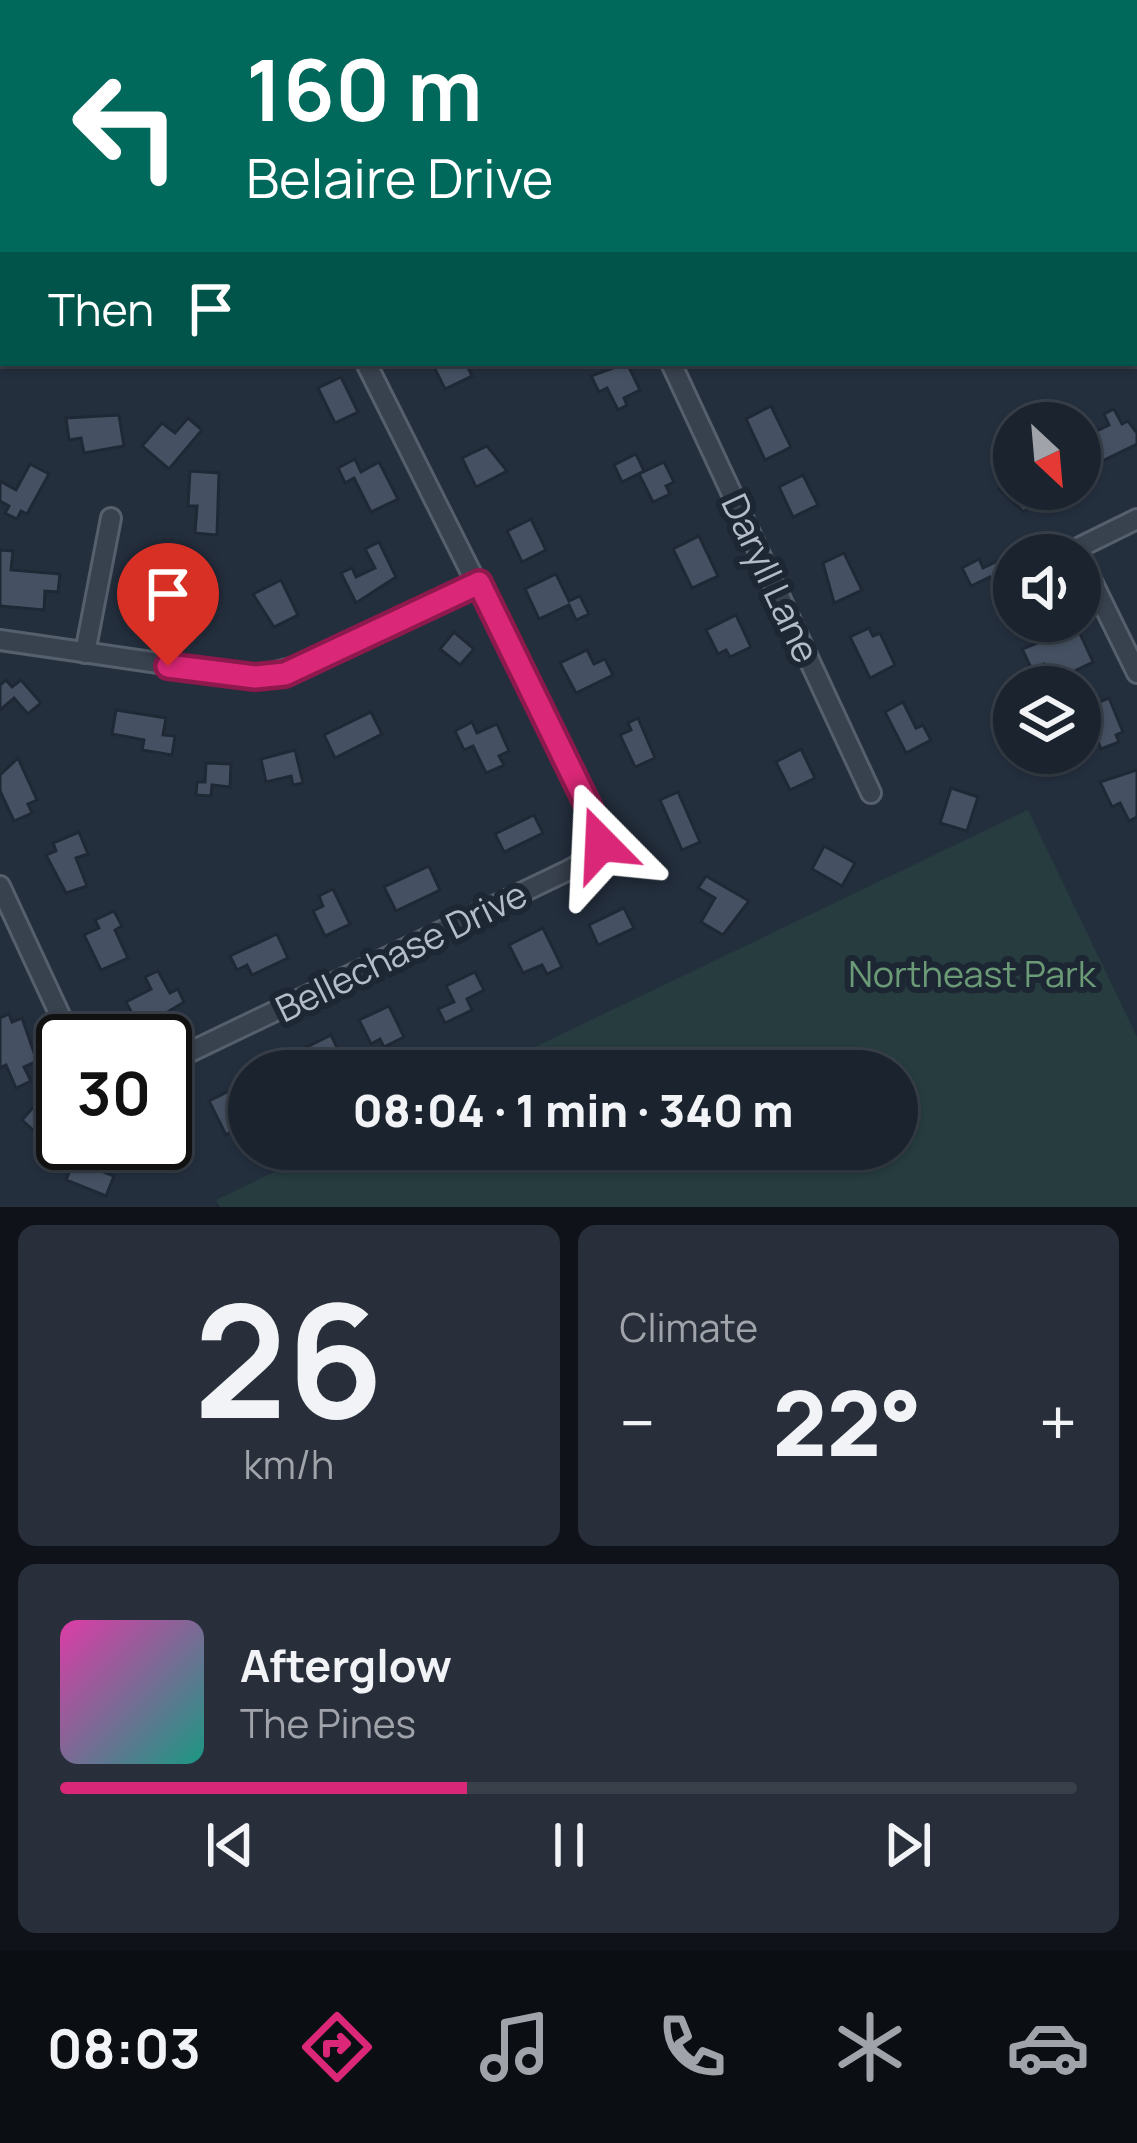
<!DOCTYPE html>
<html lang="en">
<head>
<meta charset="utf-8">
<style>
	:root { --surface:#1b232e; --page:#282f3a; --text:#f1f3f6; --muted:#a0a4aa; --line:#39404a; --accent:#db2777 }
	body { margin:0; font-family:Manrope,sans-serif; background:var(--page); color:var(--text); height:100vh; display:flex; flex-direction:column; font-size:45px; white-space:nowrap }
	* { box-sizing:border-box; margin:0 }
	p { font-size:39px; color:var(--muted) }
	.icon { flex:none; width:66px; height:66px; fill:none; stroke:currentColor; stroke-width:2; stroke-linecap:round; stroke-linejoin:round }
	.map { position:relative; height:1207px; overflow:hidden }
	.sheet { display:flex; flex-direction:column; gap:18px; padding:18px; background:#0f1319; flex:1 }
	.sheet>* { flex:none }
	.hud { position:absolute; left:0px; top:0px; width:1137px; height:366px; box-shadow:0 3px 9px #0004,0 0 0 3px var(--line); background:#00695c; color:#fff; overflow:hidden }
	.needle { width:78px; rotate:154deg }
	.buttons { position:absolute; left:993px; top:402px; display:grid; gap:24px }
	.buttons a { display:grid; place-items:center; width:108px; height:108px; border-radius:50%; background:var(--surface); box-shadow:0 3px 9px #0004,0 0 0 3px var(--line); font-size:60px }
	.speed { position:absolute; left:36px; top:1014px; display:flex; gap:24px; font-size:60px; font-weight:700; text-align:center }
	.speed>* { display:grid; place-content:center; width:156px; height:156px; border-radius:50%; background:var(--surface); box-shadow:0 3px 9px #0004,0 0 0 3px var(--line); line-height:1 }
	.speed .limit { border:6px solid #111; border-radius:18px; background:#fff; color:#111 }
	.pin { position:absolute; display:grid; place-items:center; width:102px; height:102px; color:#fff; margin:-123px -51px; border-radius:50% 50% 50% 0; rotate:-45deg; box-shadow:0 0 12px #0007 }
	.pin .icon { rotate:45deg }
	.me { position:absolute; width:132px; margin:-66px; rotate:339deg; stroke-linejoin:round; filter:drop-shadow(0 0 9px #0008) }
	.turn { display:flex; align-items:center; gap:42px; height:252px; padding:0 48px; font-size:54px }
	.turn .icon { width:156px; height:156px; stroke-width:2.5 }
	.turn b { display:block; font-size:84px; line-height:102px }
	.then { display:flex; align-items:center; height:114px; padding:0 48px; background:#0003; gap:24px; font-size:45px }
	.big { font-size:90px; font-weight:800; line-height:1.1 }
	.sheet .card { flex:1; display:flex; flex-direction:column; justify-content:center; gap:18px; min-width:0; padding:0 42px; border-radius:18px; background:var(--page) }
	.sheet .dial { align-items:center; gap:0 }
	.dial b { font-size:156px; line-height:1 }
	.song { display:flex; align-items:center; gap:36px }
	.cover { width:144px; height:144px; border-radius:18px; background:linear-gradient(135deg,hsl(320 70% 55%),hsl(170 70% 35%)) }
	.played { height:12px; border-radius:6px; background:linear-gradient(90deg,var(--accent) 40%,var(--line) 40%) }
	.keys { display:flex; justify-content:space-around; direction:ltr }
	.heat { display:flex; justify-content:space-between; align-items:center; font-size:66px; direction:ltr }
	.sheet .tiles { flex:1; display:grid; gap:18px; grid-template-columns:1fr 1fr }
	.card:last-child { grid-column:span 2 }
	.trip { position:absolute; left:228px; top:1050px; width:690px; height:120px; border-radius:60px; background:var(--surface); box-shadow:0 3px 9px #0004,0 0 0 3px var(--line); font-weight:800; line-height:120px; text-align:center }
	.tabs { display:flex; height:192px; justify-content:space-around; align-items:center; background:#0b0e12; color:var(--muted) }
	.tabs .icon { width:84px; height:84px }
	.tabs .active { color:var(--accent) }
	.tabs b { font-size:54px; color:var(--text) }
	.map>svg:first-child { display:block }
</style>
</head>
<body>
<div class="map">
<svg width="1137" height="1207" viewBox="0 0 1137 1207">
	<rect width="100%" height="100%" fill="#242f3e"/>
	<polygon fill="#263c3f" points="1028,810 1137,1037 1137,1207 220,1207 216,1200 322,1149 897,1149 897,1071 485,1071"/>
	<g fill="#455162" stroke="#1f2835" stroke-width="3">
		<polygon points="432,363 466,363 472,376 445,389"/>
		<polygon points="627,363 640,390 624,398 627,405 618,410 607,388 599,392 591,376"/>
		<polygon points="341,377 358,412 335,423 318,388"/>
		<polygon points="771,406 791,447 765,460 746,419"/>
		<polygon points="1114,409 1122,424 1128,421 1137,433 1137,444 1096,464 1080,439 1109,425 1104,414"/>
		<polygon points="119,415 124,446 84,453 81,438 69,440 66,418"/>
		<polygon points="188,418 202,430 169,469 142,446 162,423 175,433"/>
		<polygon points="487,446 507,471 476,487 462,458"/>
		<polygon points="636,454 644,471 622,482 614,465"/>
		<polygon points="355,459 361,472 379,462 398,499 371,512 354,478 345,483 338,468"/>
		<polygon points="664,462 674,482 666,486 670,494 653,502 639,474"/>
		<polygon points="30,464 49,474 27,514 21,511 17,519 5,513 9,506 0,501 0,481 16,490"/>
		<polygon points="190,471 219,473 217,535 195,533 197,506 188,506"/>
		<polygon points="803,475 818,505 793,517 779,487"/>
		<polygon points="1014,481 1014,489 1046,489 1024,512 999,489"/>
		<polygon points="531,519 546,550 522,562 507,531"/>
		<polygon points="699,536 718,576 692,588 673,549"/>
		<polygon points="379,542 396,577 356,603 341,573 352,568 356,577 375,568 365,549"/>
		<polygon points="0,550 13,551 11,570 60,574 58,592 45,591 44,610 0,606"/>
		<polygon points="844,553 862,590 834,603 823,563"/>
		<polygon points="1014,553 1014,620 990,577 971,586 962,568 979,559 983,568"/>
		<polygon points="556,574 569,601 580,596 589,614 576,620 569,605 539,619 525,589"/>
		<polygon points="281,580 298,615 274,627 253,594"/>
		<polygon points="132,584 184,590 180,621 147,617 149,606 129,603"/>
		<polygon points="736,615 751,647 730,657 726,650 718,654 706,630"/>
		<polygon points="1077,627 1093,662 1056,680 1044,664 1032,670 1022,649"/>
		<polygon points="869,628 873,636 880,633 895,665 870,678 850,637"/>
		<polygon points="454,632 474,649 460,665 440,649"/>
		<polygon points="587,650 594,664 605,659 613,675 576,693 560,663"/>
		<polygon points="6,680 12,687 21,680 41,703 28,714 14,698 0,710 0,685"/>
		<polygon points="1089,697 1092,705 1109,698 1123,732 1116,735 1119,742 1101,749 1093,729 1080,735 1080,700"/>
		<polygon points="903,702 916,728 923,725 931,740 906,753 885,712"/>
		<polygon points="116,710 166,718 163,735 175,736 172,755 142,750 144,740 112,734"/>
		<polygon points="371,712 382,734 335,758 324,735"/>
		<polygon points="638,718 655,758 635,767 620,735 631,730 628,723"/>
		<polygon points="472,722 477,733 497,724 509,751 499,756 504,765 486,773 473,746 464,750 455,731"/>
		<polygon points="801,749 815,778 790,790 776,762"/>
		<polygon points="295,750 303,783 293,785 291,776 266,782 261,759"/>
		<polygon points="18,758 37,800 28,804 32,813 14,821 0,791 0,775"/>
		<polygon points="206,763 231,764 230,787 212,785 211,796 196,795 197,782 205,782"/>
		<polygon points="1137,770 1137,817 1129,821 1120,803 1112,807 1100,782"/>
		<polygon points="951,788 978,797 967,831 940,823"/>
		<polygon points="678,792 700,842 682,850 660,800"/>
		<polygon points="534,815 543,833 504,852 495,834"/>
		<polygon points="79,832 88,854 76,858 87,886 66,893 46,855 56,851 53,843"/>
		<polygon points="824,846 855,863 842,886 812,869"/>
		<polygon points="429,866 440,890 396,911 384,887"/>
		<polygon points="706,876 749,901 723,935 701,922 715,898 698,888"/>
		<polygon points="333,889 350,924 325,936 313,911 323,906 319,896"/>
		<polygon points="624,908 634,928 598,945 589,925"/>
		<polygon points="114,911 122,926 115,930 128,958 101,970 84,935 99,928 95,920"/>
		<polygon points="543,928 562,967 547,974 542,965 523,973 509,945"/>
		<polygon points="277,934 288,958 252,975 247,965 237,970 230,956"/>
		<polygon points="158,971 170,993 178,989 184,1002 140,1029 126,1002 151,989 145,977"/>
		<polygon points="475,972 484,990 467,999 472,1010 445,1023 438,1009 454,1002 446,986"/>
		<polygon points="389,1006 404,1037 384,1047 380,1039 371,1044 359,1020"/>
		<polygon points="9,1014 12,1022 22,1018 37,1061 24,1067 31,1081 16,1088 6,1065 0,1068 0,1018"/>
		<polygon points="331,1035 342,1058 336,1065 323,1071 291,1071 285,1058"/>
		<polygon points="241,1085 249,1101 249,1121 226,1135 209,1101"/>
		<polygon points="36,1104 63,1128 63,1143 56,1151 22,1120"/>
		<polygon points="176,1129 186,1148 152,1166 142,1146 165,1143 165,1134"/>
		<polygon points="74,1160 114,1176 106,1196 66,1180"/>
	</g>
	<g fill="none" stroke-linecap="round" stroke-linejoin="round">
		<defs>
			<g id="minor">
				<polyline points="833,0 834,3"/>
				<polyline points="506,3 512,0"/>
				<polyline points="1134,178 1137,177"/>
				<polyline points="0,244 3,243"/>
				<polyline points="671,363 871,793"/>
				<polyline points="1079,555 1076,549 1137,519"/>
				<polyline points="1080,557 1137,673"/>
				<polyline points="0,640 255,677 315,662 479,582"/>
				<polyline points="85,653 111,518"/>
				<polyline points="0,886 72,1041"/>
				<path d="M165 1064 569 870C591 858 602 853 598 826L366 363"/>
			</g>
		</defs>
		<use href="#minor" stroke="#565f6c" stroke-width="24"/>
		<use href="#minor" stroke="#38414e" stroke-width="18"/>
	</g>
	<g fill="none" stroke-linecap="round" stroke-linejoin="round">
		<defs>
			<polyline id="route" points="168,666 255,677 285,674 479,583 598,826 601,844"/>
		</defs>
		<use href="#route" stroke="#8e194d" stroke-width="30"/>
		<use href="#route" stroke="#db2777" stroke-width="21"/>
	</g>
	<g text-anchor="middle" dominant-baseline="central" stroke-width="12" stroke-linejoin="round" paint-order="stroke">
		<g font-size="36" fill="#b4bcc9" stroke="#1d2633">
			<text transform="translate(771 578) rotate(65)">Daryll Lane</text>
			<text transform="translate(401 951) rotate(-26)">Bellechase Drive</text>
		</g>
		<g font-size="36" fill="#6b9a76" stroke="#1d2633">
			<text x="972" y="973">Northeast Park</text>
		</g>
	</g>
</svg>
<div class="buttons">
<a><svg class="needle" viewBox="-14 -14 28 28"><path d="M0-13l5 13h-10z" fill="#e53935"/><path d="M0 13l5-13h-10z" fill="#a0a4aa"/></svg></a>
<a><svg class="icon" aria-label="sound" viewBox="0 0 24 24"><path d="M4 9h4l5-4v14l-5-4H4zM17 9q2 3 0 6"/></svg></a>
<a><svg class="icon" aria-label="layers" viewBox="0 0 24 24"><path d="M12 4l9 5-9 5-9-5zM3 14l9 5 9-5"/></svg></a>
</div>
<div class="speed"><div class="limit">30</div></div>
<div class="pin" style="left:168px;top:666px;background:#d93025"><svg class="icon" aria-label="arrive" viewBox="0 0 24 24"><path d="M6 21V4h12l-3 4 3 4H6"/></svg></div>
<svg class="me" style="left:601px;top:844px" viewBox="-20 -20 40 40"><path d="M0-17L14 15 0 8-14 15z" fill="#db2777" stroke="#fff" stroke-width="4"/></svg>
<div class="trip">08:04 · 1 min · 340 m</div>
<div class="hud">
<div class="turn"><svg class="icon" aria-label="left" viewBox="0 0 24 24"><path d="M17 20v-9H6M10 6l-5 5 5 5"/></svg><div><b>160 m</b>Belaire Drive</div></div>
<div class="then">Then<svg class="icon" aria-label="arrive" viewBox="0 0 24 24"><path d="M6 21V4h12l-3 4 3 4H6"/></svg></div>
</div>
</div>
<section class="sheet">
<div class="tiles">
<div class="card dial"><b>26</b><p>km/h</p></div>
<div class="card"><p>Climate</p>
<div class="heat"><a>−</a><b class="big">22°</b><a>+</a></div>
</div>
<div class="card">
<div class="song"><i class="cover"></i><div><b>Afterglow</b><p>The Pines</p></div></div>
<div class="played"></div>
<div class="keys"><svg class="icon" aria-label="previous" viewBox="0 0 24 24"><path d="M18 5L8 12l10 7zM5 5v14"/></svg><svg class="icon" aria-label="pause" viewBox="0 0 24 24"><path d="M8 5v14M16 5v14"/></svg><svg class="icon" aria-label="next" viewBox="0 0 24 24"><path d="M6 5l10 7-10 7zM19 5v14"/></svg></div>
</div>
</div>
</section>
<nav class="tabs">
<b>08:03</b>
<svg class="icon active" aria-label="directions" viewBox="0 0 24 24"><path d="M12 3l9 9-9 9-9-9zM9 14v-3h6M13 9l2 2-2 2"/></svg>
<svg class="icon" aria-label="music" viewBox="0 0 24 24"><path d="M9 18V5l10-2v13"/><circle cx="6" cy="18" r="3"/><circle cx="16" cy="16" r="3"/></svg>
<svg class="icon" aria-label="phone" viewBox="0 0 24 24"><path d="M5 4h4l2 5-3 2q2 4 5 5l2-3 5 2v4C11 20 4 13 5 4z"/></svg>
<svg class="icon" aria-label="climate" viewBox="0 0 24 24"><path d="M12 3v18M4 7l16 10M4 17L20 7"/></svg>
<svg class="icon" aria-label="car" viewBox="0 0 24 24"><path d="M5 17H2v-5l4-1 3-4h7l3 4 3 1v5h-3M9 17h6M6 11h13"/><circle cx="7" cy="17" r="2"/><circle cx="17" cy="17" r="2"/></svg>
</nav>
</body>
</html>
